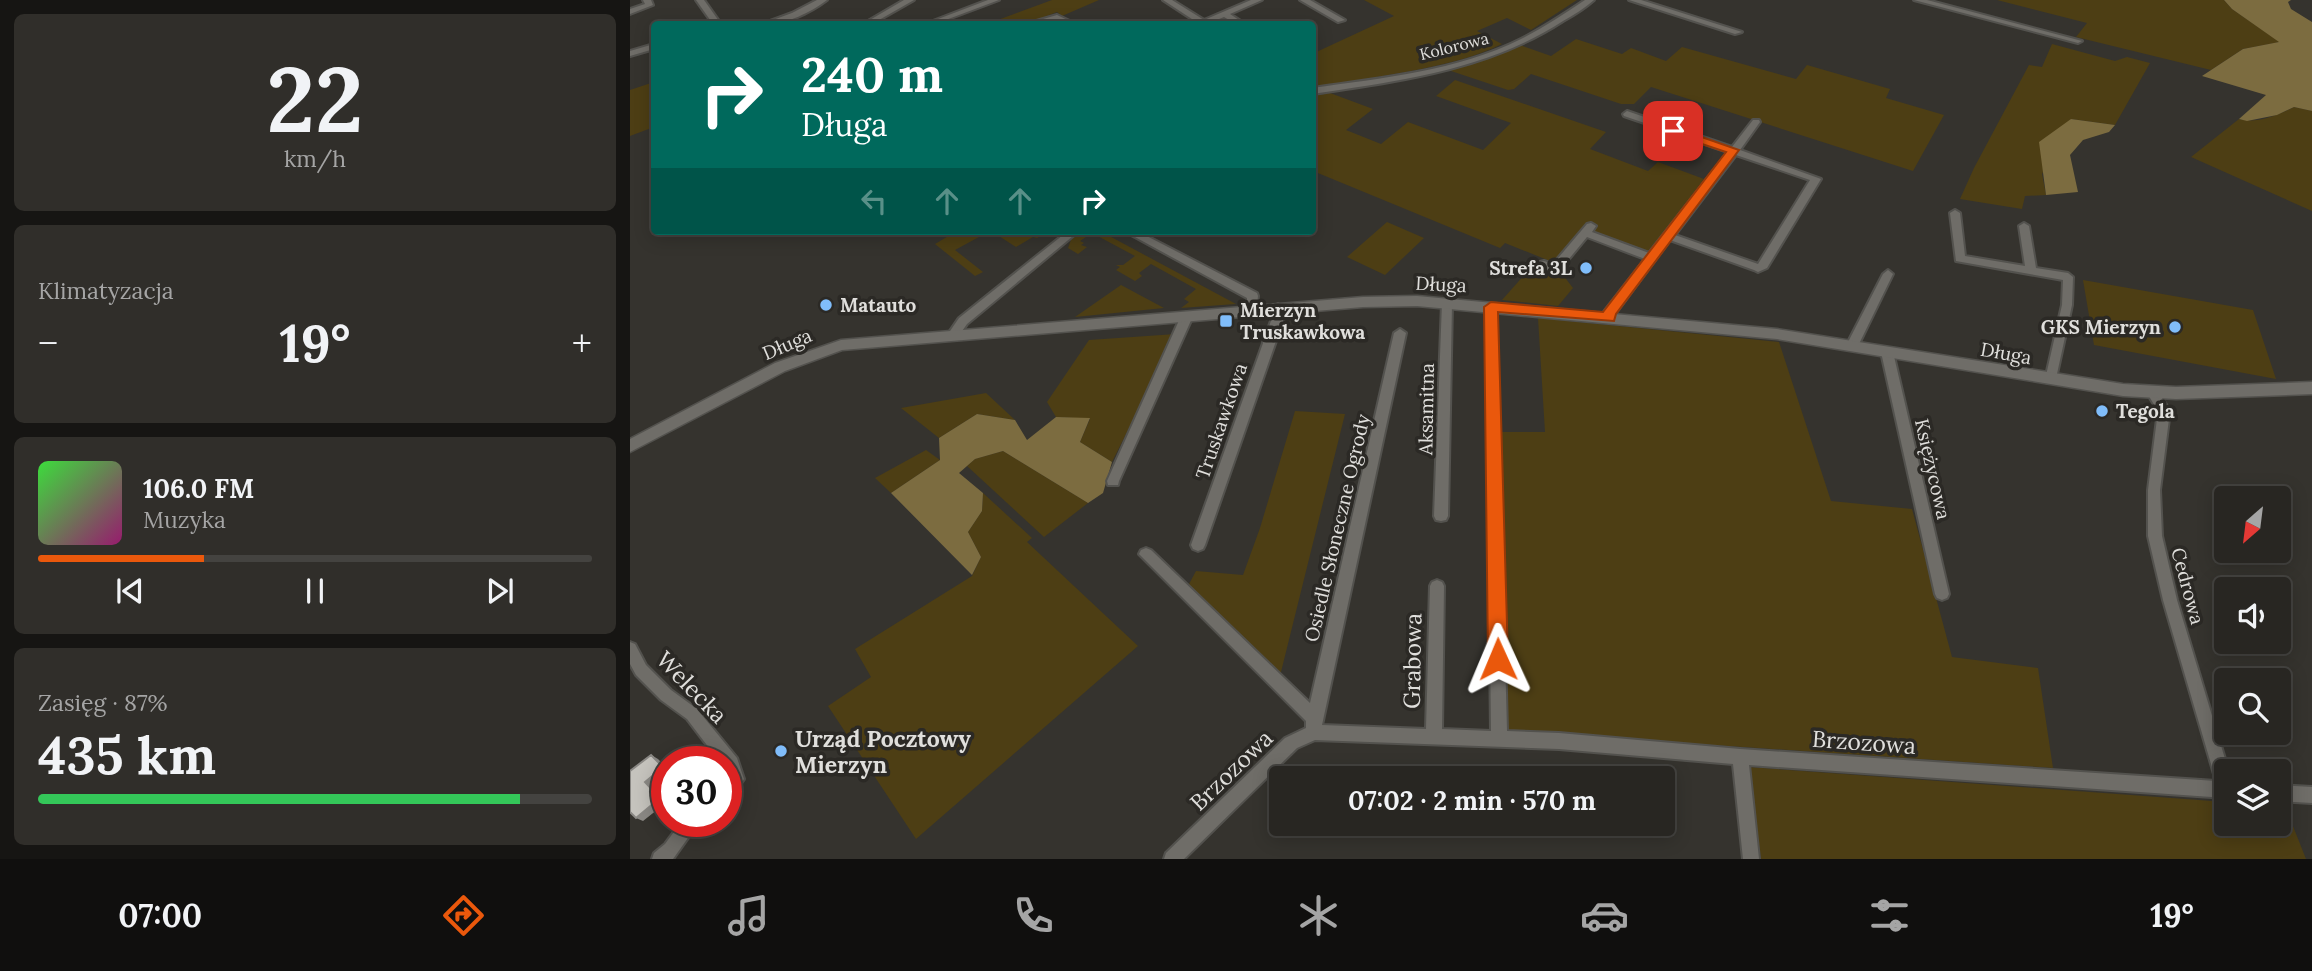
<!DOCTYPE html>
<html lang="pl">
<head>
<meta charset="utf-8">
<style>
	:root { --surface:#282622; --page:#302e2a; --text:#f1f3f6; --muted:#a5a5a5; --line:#444340; --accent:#ea580c }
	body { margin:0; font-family:Lora,serif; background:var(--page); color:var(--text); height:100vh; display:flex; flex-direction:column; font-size:26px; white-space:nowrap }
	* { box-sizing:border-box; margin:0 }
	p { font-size:23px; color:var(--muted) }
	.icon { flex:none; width:38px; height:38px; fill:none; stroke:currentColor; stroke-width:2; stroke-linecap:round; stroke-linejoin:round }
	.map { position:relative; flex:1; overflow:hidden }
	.details { display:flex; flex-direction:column; gap:14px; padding:14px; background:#161513; width:630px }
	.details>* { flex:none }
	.top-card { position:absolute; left:21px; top:21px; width:665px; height:214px; border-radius:7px; box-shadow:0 4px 18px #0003,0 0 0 2px var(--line); background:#00695c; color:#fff; overflow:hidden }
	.needle { width:46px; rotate:208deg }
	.buttons { position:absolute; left:1584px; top:486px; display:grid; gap:14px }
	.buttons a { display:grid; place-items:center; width:77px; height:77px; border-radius:7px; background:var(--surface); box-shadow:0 4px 18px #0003,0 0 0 2px var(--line); font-size:35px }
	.speed { position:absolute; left:21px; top:746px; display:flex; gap:14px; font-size:35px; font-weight:700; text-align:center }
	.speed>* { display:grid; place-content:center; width:91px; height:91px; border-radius:50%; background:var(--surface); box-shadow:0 4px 18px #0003,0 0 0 2px var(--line); line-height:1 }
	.speed .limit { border:10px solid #d22; background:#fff; color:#111 }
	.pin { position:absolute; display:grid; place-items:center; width:60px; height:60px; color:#fff; margin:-30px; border-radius:14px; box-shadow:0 4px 10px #0006 }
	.me { position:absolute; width:77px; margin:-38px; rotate:359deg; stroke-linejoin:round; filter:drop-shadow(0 0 5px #0008) }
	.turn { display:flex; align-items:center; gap:24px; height:147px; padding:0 35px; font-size:32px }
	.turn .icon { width:91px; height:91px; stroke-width:2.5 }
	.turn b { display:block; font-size:49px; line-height:60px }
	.lanes { display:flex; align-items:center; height:66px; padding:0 35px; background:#0003; justify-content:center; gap:35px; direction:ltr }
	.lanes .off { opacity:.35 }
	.big { font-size:52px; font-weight:700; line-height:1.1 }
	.details .tile { flex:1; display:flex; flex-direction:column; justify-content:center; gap:10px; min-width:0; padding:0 24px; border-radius:10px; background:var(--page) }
	.details .dial { align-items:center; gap:0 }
	.dial b { font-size:91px; line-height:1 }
	.song { display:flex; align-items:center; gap:21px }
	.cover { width:84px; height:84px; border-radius:10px; background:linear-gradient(135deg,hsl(120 70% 55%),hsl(320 70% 35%)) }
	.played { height:7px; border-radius:4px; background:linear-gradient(90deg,var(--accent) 30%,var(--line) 30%) }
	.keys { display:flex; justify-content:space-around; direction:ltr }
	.heat { display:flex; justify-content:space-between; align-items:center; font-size:38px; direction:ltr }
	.charge { height:10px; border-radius:5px; background:linear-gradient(90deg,#34c759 87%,var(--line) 0) }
	.trip { position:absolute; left:639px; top:766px; width:406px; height:70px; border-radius:7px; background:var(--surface); box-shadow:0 4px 18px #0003,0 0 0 2px var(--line); font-weight:700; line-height:70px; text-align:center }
	.tabs { display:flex; height:112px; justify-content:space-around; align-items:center; background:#100f0e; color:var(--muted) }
	.tabs .icon { width:49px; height:49px }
	.tabs .active { color:var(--accent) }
	.tabs b { font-size:32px; color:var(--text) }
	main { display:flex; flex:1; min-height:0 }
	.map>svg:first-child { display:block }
</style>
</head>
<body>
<main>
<section class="details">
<div class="tile dial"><b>22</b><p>km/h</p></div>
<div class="tile"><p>Klimatyzacja</p>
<div class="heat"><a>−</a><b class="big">19°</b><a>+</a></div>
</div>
<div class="tile">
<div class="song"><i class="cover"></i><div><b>106.0 FM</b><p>Muzyka</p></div></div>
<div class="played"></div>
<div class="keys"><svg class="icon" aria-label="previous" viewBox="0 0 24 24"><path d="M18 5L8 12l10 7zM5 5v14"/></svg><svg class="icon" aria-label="pause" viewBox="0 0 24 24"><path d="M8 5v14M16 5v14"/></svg><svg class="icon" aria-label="next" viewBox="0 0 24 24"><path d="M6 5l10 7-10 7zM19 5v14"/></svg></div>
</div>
<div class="tile"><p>Zasięg · 87%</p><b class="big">435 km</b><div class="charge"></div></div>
</section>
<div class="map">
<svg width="1682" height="859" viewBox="0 0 1682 859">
	<rect width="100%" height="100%" fill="#35332e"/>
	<g fill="#4d3e14">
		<polygon points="422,0 469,0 432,16 427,12 396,24 357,24"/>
		<path d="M734 0H947L901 30 877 18 847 31 872 44C823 69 738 77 683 88L682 54 764 16Z"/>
		<polygon points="1367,0 1594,0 1602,9 1650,42 1613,49 1581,70 1446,37 1457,23"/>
		<polygon points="946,39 992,54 1001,48 1036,61 1052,47 1166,79 1177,65 1260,89 1256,98 1314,115 1283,171 1021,87 1004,104 991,104 901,74 884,89 878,90 818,70 890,45 921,56"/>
		<polygon points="1422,44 1485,61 1497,57 1520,63 1485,125 1441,119 1412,174 1416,195 1395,196 1392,209 1330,199 1344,168 1399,65 1412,67"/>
		<polygon points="825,80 976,132 960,149 1018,171 1028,162 1074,179 1019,253 955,229 925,263 875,243 870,248 683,171 683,96 700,93 743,109 716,130 751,144 778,122 853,150 881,123 806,96"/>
		<polygon points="24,82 24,127 0,136 0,90"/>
		<path d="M1664 107 1682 111V211L1561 157 1609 119C1626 124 1648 115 1664 107Z"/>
		<polygon points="757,222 794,238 755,275 717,257"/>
		<polygon points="327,231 360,231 325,250 353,272 345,276 305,244"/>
		<polygon points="361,231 420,231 407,238 403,237 386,247"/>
		<polygon points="453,231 470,231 606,304 551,308 559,302 554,299 566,289 521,264 509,273 512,276 505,281 486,270 490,267 486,265 493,265 505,256 462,233 450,241 454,243 451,245 457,247 448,254 438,248 441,240"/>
		<polygon points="905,263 933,275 943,288 928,306 872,300"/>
		<polygon points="1453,280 1623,310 1646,379 1464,345"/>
		<polygon points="491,285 534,308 445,317"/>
		<polygon points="908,318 1149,342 1201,501 1282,509 1322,657 1408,668 1423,768 862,730 858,432 915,432"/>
		<polygon points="546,334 482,462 450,442 460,419 426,417 417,402 459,340"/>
		<polygon points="356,393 385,420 347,414 309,438 271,408"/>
		<polygon points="665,411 715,414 650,676 558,586 566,571 613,575 630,528"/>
		<polygon points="296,450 310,460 261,493 245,478"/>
		<polygon points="373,451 458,503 414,537 337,466 345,459"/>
		<polygon points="353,493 402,538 397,542 508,646 286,839 198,706 241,677 225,649 342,576 351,557 338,532 352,511"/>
		<polygon points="1118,767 1596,802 1596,824 1648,824 1649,806 1655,806 1676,859 1131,859"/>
	</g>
	<g fill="#7c6c40">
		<polygon points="1594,0 1661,0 1658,2 1661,9 1682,22 1682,111 1664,107 1647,115 1617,121 1609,119 1636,95 1572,76 1613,49 1649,42 1602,9"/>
		<polygon points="1441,119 1485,125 1479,132 1453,140 1440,155 1448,192 1416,195 1409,142"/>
		<polygon points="347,414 385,420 397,440 426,417 460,418 450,442 482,462 473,493 458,503 373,451 345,459 329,473 353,493 352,511 338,532 351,557 342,575 261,493 310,460 309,438"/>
	</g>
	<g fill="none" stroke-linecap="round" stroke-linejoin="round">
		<defs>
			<g id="minor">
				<polygon points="13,0 21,0 23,5 0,14 0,9 15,4"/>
				<polygon points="66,0 74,0 91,24 83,24"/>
				<path d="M187 0H197C180 13 153 26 132 24L162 13Z"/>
				<polygon points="274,0 284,0 242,24 233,24"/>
				<polygon points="358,0 369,0 305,24 295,24"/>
				<polygon points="533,0 542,0 574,20 621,0 632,0 600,14 615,24 606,24 594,17 577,24 567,24 568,23"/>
				<polygon points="670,0 680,0 715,20 708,22"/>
				<path d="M955 0H964C955 8 944 15 933 21 858 70 769 81 682 94V88C752 78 827 71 891 39 913 28 934 14 955 0Z"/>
				<polygon points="999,0 1011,0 1112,32 1105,34"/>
				<polygon points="1284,0 1297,0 1452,41 1448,43"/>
				<path d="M427 15 446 24C438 25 435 22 428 20 419 19 406 25 396 24Z"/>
				<polygon points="24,44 24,49 0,56 0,51"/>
				<path d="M997 111 1102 147 1123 120H1129L1130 122 1110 150 1191 179 1137 268 1128 272 1124 270 1040 240 985 314 983 321H975L973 313 1015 259 957 237 929 271C922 273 912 269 909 264L910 262 914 261 923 264 957 224 961 223 966 226 962 232 1019 253 1098 152 1046 134 1027 155H1021V151L1038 131 994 116 993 114ZM1106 155 1180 180 1128 264 1045 235Z"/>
				<polygon points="1325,210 1330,213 1335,256 1395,266 1389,226 1394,223 1399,226 1406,268 1438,273 1443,277 1442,305 1425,383 1417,383 1415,380 1432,305 1433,280 1326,261 1320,213"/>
				<polygon points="438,231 449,231 337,324 328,337 320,337 318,334 329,318"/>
				<polygon points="494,231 507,231 627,293 628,296 626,313 622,314 617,310 617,298"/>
				<polygon points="1258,270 1263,274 1228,346 1226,349 1218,349 1216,346 1253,274"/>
				<polygon points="817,299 822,303 818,516 816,520 811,521 806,520 804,516 812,303"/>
				<polygon points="861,303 866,307 877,731 929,733 1110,749 1586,781 1533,600 1518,536 1518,490 1528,411 1517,393 1523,389 1527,390 1540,411 1530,490 1532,536 1547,600 1599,772 1596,772 1596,798 1119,765 1129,859 1113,859 1103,764 929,749 685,740 667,748 554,859 534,859 536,853 655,738 676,728 676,721 509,554 511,550 516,548 521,550 680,703 764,333 770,329 776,333 692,725 796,729 800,586 802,582 807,580 812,582 814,586 812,729 861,731 856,307"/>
				<polygon points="648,304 653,308 654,318 575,545 573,549 568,551 563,549 561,545 642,318 643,308"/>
				<polygon points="557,312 563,316 489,481 488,485 478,485 477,481 551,316"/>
				<polygon points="1257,348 1263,352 1319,594 1317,598 1312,600 1307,598 1305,594 1251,352"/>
				<polygon points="0,642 5,644 16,665 41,690 67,709 107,758 114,779 102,796 96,798 96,761 89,761 57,719 31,700 6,675 0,664"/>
				<polygon points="1648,785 1682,787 1682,803 1648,801"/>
				<polygon points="52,821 70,821 43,859 22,859 24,853 35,844"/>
			</g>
			<polygon id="tertiary" points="787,296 1147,329 1493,384 1546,387 1682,382 1682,394 1546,399 1493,396 1147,339 787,306 733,307 212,350 155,371 0,452 0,439 145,363 211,340 733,297"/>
		</defs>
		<use href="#minor" stroke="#53524e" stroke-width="4"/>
		<use href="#tertiary" stroke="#53524e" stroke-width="3"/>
		<use href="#minor" fill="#6f6d68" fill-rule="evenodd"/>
		<use href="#tertiary" fill="#6f6d68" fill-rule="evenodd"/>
	</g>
	<polygon fill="#8a8884" points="21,755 28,759 37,768 37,773 22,786 37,802 13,821 6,818"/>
	<polygon fill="#c5c3bd" stroke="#8a8884" stroke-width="2" points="21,755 33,767 15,782 30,798 6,818 0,812 0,771"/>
	<polygon fill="#ea580c" stroke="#983908" stroke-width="2" points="1043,127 1109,150 986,314 984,321 868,312 878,659 875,665 868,668 861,665 858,659 854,307 861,302 973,312 1096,152 1039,133 1039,128"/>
	<g fill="#80bdfa" stroke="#2b2925" stroke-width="2.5">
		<circle cx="956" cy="268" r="7"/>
		<circle cx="196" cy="305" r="7"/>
		<rect x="589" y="314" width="14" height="14" rx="3.5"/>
		<circle cx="1545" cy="327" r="7"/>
		<circle cx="1472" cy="411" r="7"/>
		<circle cx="151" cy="751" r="7"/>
	</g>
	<g text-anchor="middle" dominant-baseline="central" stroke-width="7" stroke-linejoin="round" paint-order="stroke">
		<g font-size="16" fill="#e0dfdc" stroke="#2b2925">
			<text transform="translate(824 46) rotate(-14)">Kolorowa</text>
		</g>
		<g font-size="19" font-weight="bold" fill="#e0dfdc" stroke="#2b2925" text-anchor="start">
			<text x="942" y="268" text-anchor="end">Strefa 3L</text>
			<text x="210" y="305">Matauto</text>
			<text x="610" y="310">Mierzyn<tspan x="610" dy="22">Truskawkowa</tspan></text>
			<text x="1531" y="327" text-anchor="end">GKS Mierzyn</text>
			<text x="1486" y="411">Tegola</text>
		</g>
		<g font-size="19" fill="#e0dfdc" stroke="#2b2925">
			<text transform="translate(811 284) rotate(3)">Długa</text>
			<text transform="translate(157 344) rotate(-23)">Długa</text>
			<text transform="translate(1376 353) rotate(10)">Długa</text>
			<text transform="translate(796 409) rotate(-89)">Aksamitna</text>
			<text transform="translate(591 421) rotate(-71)">Truskawkowa</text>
			<text transform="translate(1303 469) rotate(77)">Księżycowa</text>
			<text transform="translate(707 528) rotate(-77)">Osiedle Słoneczne Ogrody</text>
			<text transform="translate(1558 586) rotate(75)">Cedrowa</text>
		</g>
		<g font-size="23" fill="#e0dfdc" stroke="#2b2925">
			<text transform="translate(782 661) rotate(-89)">Grabowa</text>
			<text transform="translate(62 687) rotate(46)">Welecka</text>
			<text transform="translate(1234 742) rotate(4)">Brzozowa</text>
			<text transform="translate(601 770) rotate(-44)">Brzozowa</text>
		</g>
		<g font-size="23" font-weight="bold" fill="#e0dfdc" stroke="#2b2925" text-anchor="start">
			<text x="165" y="738">Urząd Pocztowy<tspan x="165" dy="26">Mierzyn</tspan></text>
		</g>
	</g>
</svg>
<div class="buttons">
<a><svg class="needle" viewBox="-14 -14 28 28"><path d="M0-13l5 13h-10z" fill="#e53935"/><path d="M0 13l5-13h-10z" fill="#a5a5a5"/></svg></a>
<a><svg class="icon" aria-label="sound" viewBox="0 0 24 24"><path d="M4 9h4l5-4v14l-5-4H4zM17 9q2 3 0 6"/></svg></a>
<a><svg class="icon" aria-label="search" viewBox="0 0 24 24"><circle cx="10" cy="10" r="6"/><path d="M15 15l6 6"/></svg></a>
<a><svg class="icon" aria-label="layers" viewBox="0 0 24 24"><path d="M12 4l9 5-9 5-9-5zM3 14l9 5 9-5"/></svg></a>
</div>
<div class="speed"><div class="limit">30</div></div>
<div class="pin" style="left:1043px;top:131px;background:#d93025"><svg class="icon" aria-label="arrive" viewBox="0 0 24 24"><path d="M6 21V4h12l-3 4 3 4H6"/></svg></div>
<svg class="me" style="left:868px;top:659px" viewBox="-20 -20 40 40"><path d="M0-17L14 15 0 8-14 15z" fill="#ea580c" stroke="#fff" stroke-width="4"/></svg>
<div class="trip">07:02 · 2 min · 570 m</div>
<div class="top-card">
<div class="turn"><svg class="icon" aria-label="right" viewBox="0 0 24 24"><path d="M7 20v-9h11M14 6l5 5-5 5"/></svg><div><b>240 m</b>Długa</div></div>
<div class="lanes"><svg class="icon off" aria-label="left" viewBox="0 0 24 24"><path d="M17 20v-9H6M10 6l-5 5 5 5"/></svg><svg class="icon off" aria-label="ahead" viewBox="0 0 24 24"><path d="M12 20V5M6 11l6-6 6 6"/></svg><svg class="icon off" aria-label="ahead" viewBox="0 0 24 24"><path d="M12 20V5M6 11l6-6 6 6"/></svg><svg class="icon" aria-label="right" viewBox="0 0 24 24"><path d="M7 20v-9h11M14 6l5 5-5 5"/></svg></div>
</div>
</div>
</main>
<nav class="tabs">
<b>07:00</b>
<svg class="icon active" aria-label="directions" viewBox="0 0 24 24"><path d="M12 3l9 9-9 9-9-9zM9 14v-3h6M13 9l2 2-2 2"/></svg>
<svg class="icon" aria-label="music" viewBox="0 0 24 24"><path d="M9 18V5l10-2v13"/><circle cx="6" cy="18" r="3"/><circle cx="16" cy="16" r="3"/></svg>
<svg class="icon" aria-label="phone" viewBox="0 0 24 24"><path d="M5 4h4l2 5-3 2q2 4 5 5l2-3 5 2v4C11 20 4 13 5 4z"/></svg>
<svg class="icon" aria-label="climate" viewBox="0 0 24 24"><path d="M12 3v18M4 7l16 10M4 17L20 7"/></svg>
<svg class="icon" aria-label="car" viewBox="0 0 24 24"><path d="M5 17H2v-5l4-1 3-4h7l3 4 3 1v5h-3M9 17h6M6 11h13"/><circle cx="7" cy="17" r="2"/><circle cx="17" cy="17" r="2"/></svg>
<svg class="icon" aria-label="filters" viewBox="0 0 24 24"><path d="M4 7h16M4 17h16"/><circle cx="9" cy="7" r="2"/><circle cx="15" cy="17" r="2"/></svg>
<b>19°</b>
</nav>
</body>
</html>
